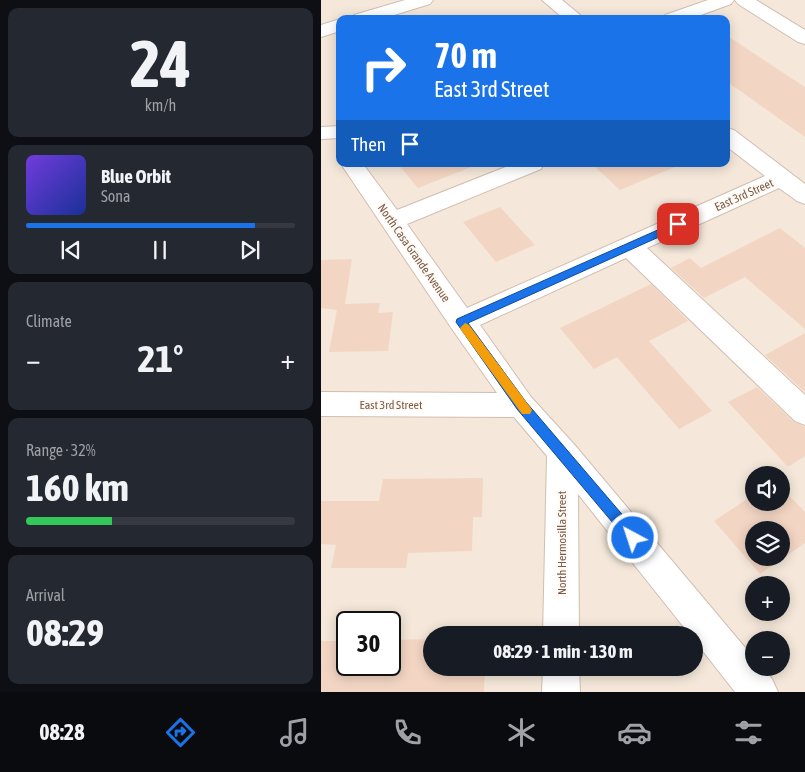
<!DOCTYPE html>
<html lang="en">
<head>
<meta charset="utf-8">
<style>
	:root { --surface:#171b24; --page:#242831; --text:#f1f3f6; --muted:#9ea1a6; --line:#363941; --accent:#1a73e8 }
	body { margin:0; font-family:"Asap Condensed",sans-serif; background:var(--page); color:var(--text); height:100vh; display:flex; flex-direction:column; font-size:19px; white-space:nowrap }
	* { box-sizing:border-box; margin:0 }
	p { font-size:16px; color:var(--muted) }
	.icon { flex:none; width:28px; height:28px; fill:none; stroke:currentColor; stroke-width:2; stroke-linecap:round; stroke-linejoin:round }
	.map { position:relative; flex:1; overflow:hidden }
	.drawer { display:flex; flex-direction:column; gap:8px; padding:8px; background:#0d0f14; width:321px }
	.drawer>* { flex:none }
	.banner { position:absolute; left:15px; top:15px; width:394px; height:152px; border-radius:10px; box-shadow:0 2px 12px #0003; background:#1a73e8; color:#fff; overflow:hidden }
	.fabs { position:absolute; left:424px; top:466px; display:grid; gap:10px }
	.fabs a { display:grid; place-items:center; width:45px; height:45px; border-radius:50%; background:var(--surface); box-shadow:0 2px 12px #0003; font-size:25px }
	.speed { position:absolute; left:15px; top:611px; display:flex; gap:10px; font-size:25px; font-weight:700; text-align:center }
	.speed>* { display:grid; place-content:center; width:65px; height:65px; border-radius:50%; background:var(--surface); box-shadow:0 2px 12px #0003; line-height:1 }
	.speed .limit { border:2px solid #111; border-radius:8px; background:#fff; color:#111 }
	.pin { position:absolute; display:grid; place-items:center; width:42px; height:42px; color:#fff; margin:-21px; border-radius:10px; box-shadow:0 2px 8px #0006 }
	.me { position:absolute; width:55px; margin:-28px; rotate:320deg; stroke-linejoin:round; filter:drop-shadow(0 0 4px #0008) }
	.turn { display:flex; align-items:center; gap:18px; height:105px; padding:0 15px; font-size:22px }
	.turn .icon { width:65px; height:65px; stroke-width:2.5 }
	.turn b { display:block; font-size:35px; line-height:42px }
	.then { display:flex; align-items:center; height:48px; padding:0 15px; background:#0003; gap:10px; font-size:19px }
	.big { font-size:38px; font-weight:700; line-height:1.1 }
	.drawer .widget { flex:1; display:flex; flex-direction:column; justify-content:center; gap:8px; min-width:0; padding:0 18px; border-radius:10px; background:var(--page) }
	.drawer .dial { align-items:center; gap:0 }
	.dial b { font-size:65px; line-height:1 }
	.song { display:flex; align-items:center; gap:15px }
	.cover { width:60px; height:60px; border-radius:8px; background:linear-gradient(135deg,hsl(260 70% 55%),hsl(230 70% 35%)) }
	.played { height:5px; border-radius:2px; background:linear-gradient(90deg,var(--accent) 85%,var(--line) 85%) }
	.keys { display:flex; justify-content:space-around; direction:ltr }
	.heat { display:flex; justify-content:space-between; align-items:center; font-size:28px; direction:ltr }
	.charge { height:8px; border-radius:4px; background:linear-gradient(90deg,#34c759 32%,var(--line) 0) }
	.trip { position:absolute; left:102px; top:626px; width:280px; height:50px; border-radius:25px; background:var(--surface); box-shadow:0 2px 12px #0003; font-weight:700; line-height:50px; text-align:center }
	.tab-bar { display:flex; height:80px; justify-content:space-around; align-items:center; background:#090b0e; color:var(--muted) }
	.tab-bar .icon { width:35px; height:35px }
	.tab-bar .active { color:var(--accent) }
	.tab-bar b { font-size:22px; color:var(--text) }
	main { display:flex; flex:1; min-height:0 }
	.map>svg:first-child { display:block }
</style>
</head>
<body>
<main>
<section class="drawer">
<div class="widget dial"><b>24</b><p>km/h</p></div>
<div class="widget">
<div class="song"><i class="cover"></i><div><b>Blue Orbit</b><p>Sona</p></div></div>
<div class="played"></div>
<div class="keys"><svg class="icon" aria-label="previous" viewBox="0 0 24 24"><path d="M18 5L8 12l10 7zM5 5v14"/></svg><svg class="icon" aria-label="pause" viewBox="0 0 24 24"><path d="M8 5v14M16 5v14"/></svg><svg class="icon" aria-label="next" viewBox="0 0 24 24"><path d="M6 5l10 7-10 7zM19 5v14"/></svg></div>
</div>
<div class="widget"><p>Climate</p>
<div class="heat"><a>−</a><b class="big">21°</b><a>+</a></div>
</div>
<div class="widget"><p>Range · 32%</p><b class="big">160 km</b><div class="charge"></div></div>
<div class="widget"><p>Arrival</p><b class="big">08:29</b></div>
</section>
<div class="map">
<svg width="484" height="692" viewBox="0 0 484 692">
	<rect width="100%" height="100%" fill="#fdf6ec"/>
	<path fill="#f5e8da" fill-rule="evenodd" d="M0 0H484V692H0ZM19 19H405V164H19ZM432 475H460V502H432ZM432 530H460V558H432ZM432 585H460V612H432ZM26 622H69V665H26ZM111 635H374V668H111ZM432 640H460V668H432Z"/>
	<g fill="#f3d5c3" fill-rule="evenodd">
		<polygon points="405,35 484,87 484,137 405,81"/>
		<polygon points="77,164 155,164 155,165 97,188"/>
		<polygon points="271,164 361,164 299,190"/>
		<polygon points="179,207 214,245 175,262 142,222"/>
		<polygon points="459,228 484,248 484,329 424,277 383,298 350,268 369,258 380,268"/>
		<polygon points="31,259 24,304 59,303 57,313 72,312 67,351 8,352 16,310 0,308 0,260"/>
		<polygon points="330,284 367,321 328,341 391,411 358,429 296,357 273,369 239,328"/>
		<polygon points="484,333 484,392 444,355"/>
		<polygon points="436,387 473,422 484,427 484,456 467,467 407,402"/>
		<polygon points="162,478 161,517 152,517 151,551 87,553 85,568 10,568 15,545 0,544 0,501 58,501 62,479"/>
		<path d="M460 487 484 512V543L439 574 393 521 432 495V502H460ZM432 530H460V558H432Z"/>
		<polygon points="111,639 111,668 164,668 163,692 0,692 0,641 26,641 26,665 69,665 69,640"/>
	</g>
	<g fill="none" stroke-linecap="round" stroke-linejoin="round">
		<defs>
			<g id="minor">
				<polygon points="84,0 112,0 109,4 60,19 31,19 33,15"/>
				<polygon points="221,0 241,0 264,19 243,19"/>
				<polygon points="387,0 413,0 410,4 369,19 342,19 344,15"/>
				<polygon points="414,0 435,0 484,30 484,44 477,42 417,4"/>
				<polygon points="19,19 19,31 0,37 0,25"/>
				<polygon points="19,126 19,138 0,139 0,127"/>
				<polygon points="405,128 413,130 484,184 484,204 476,201 458,188 326,248 484,395 484,425 474,421 305,258 159,325 210,397 252,443 432,657 432,668 442,668 451,679 457,692 414,692 374,641 374,635 369,635 257,494 258,635 222,635 226,456 193,417 0,416 0,392 176,393 131,329 20,164 42,164 76,210 192,164 223,164 220,169 86,224 146,308 444,176 405,146"/>
				<polygon points="222,668 258,668 259,692 221,692"/>
			</g>
		</defs>
		<use href="#minor" stroke="#d1beb0" stroke-width="2"/>
		<use href="#minor" fill="#fff" fill-rule="evenodd"/>
	</g>
	<polygon fill="#1a73e8" stroke="#114b97" points="357,221 360,222 360,227 147,323 205,402 317,533 319,538 317,542 312,544 308,542 196,409 135,322 136,319"/>
	<polygon fill="#f59e0b" points="144,323 148,325 209,407 211,410 209,414 201,414 140,330 139,328"/>
	<g text-anchor="middle" dominant-baseline="central" stroke-width="4" stroke-linejoin="round" paint-order="stroke">
		<g font-size="12" fill="#7a5c4d" stroke="#fffaf3">
			<text transform="translate(423 195) rotate(-24)">East 3rd Street</text>
			<text transform="translate(93 253) rotate(55)">North Casa Grande Avenue</text>
			<text x="70" y="405">East 3rd Street</text>
			<text transform="translate(241 543) rotate(-90)">North Hermosilla Street</text>
		</g>
	</g>
</svg>
<div class="fabs">
<a><svg class="icon" aria-label="sound" viewBox="0 0 24 24"><path d="M4 9h4l5-4v14l-5-4H4zM17 9q2 3 0 6"/></svg></a>
<a><svg class="icon" aria-label="layers" viewBox="0 0 24 24"><path d="M12 4l9 5-9 5-9-5zM3 14l9 5 9-5"/></svg></a>
<a>+</a>
<a>−</a>
</div>
<div class="speed"><div class="limit">30</div></div>
<div class="pin" style="left:357px;top:224px;background:#d93025"><svg class="icon" aria-label="arrive" viewBox="0 0 24 24"><path d="M6 21V4h12l-3 4 3 4H6"/></svg></div>
<svg class="me" style="left:312px;top:538px" viewBox="-20 -20 40 40"><circle r="17" fill="#1a73e8" stroke="#fff" stroke-width="3"/><path d="M0-11L8 9 0 5-8 9z" fill="#fff"/></svg>
<div class="trip">08:29 · 1 min · 130 m</div>
<div class="banner">
<div class="turn"><svg class="icon" aria-label="right" viewBox="0 0 24 24"><path d="M7 20v-9h11M14 6l5 5-5 5"/></svg><div><b>70 m</b>East 3rd Street</div></div>
<div class="then">Then<svg class="icon" aria-label="arrive" viewBox="0 0 24 24"><path d="M6 21V4h12l-3 4 3 4H6"/></svg></div>
</div>
</div>
</main>
<nav class="tab-bar">
<b>08:28</b>
<svg class="icon active" aria-label="directions" viewBox="0 0 24 24"><path d="M12 3l9 9-9 9-9-9zM9 14v-3h6M13 9l2 2-2 2"/></svg>
<svg class="icon" aria-label="music" viewBox="0 0 24 24"><path d="M9 18V5l10-2v13"/><circle cx="6" cy="18" r="3"/><circle cx="16" cy="16" r="3"/></svg>
<svg class="icon" aria-label="phone" viewBox="0 0 24 24"><path d="M5 4h4l2 5-3 2q2 4 5 5l2-3 5 2v4C11 20 4 13 5 4z"/></svg>
<svg class="icon" aria-label="climate" viewBox="0 0 24 24"><path d="M12 3v18M4 7l16 10M4 17L20 7"/></svg>
<svg class="icon" aria-label="car" viewBox="0 0 24 24"><path d="M5 17H2v-5l4-1 3-4h7l3 4 3 1v5h-3M9 17h6M6 11h13"/><circle cx="7" cy="17" r="2"/><circle cx="17" cy="17" r="2"/></svg>
<svg class="icon" aria-label="filters" viewBox="0 0 24 24"><path d="M4 7h16M4 17h16"/><circle cx="9" cy="7" r="2"/><circle cx="15" cy="17" r="2"/></svg>
</nav>
</body>
</html>
